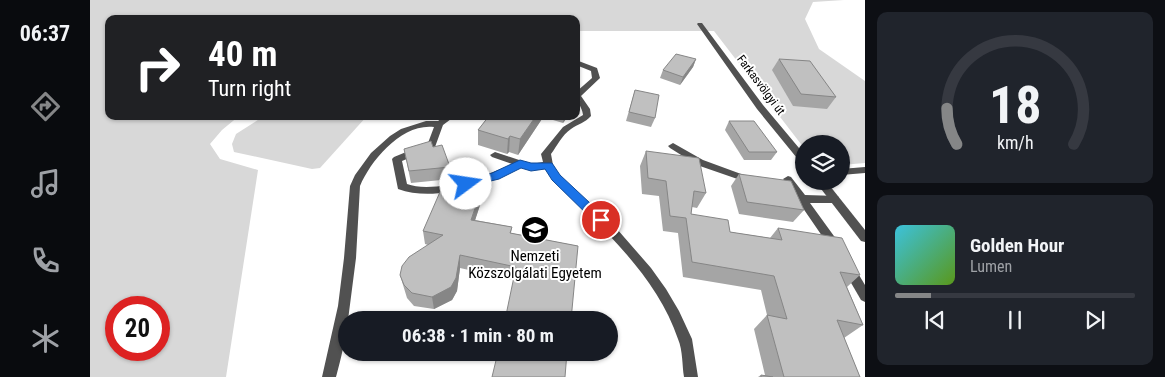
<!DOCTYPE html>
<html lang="en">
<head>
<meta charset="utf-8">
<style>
	:root { --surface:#171b24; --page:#20242c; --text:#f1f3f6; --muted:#9ea1a6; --line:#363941; --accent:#858687 }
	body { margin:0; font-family:"Roboto Condensed",sans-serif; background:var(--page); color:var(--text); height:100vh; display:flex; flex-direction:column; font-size:19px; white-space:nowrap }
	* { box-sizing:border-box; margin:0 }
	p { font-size:16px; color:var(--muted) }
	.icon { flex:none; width:28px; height:28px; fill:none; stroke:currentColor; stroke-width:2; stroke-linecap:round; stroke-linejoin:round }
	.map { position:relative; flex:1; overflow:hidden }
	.sheet { display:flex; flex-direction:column; gap:12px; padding:12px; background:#0d0f14; width:300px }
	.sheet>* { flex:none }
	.hud { position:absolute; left:15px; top:15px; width:475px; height:105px; border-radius:10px; box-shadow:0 1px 4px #0004; background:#202124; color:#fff; overflow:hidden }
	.tools { position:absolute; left:705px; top:135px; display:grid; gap:10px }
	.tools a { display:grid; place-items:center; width:55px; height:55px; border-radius:50%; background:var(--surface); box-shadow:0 1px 4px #0004; font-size:25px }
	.speed { position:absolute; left:15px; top:296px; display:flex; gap:10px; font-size:25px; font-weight:700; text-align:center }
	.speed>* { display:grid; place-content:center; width:65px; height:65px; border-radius:50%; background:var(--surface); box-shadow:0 1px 4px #0004; line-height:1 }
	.speed .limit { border:8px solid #d22; background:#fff; color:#111 }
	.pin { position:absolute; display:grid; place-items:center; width:42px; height:42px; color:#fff; margin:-21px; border:2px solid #fff; border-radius:50%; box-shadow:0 1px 5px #0007 }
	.me { position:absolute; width:55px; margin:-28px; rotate:76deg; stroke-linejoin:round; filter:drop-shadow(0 0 4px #0008) }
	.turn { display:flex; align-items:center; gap:18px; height:105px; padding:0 20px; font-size:22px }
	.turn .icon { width:65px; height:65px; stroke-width:2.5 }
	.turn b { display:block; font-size:35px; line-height:42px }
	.sheet .tile { flex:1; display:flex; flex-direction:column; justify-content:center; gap:8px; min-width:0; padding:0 18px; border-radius:10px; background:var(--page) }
	.sheet .dial { align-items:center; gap:0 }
	.dial svg { height:130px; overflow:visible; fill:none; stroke:var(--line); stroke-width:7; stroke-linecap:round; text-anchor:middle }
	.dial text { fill:var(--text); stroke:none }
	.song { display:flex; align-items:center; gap:15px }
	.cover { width:60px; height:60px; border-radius:8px; background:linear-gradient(135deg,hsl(190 70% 55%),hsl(90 70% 35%)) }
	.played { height:5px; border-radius:2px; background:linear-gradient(90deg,var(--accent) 15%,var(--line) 15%) }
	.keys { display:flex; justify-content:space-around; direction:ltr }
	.trip { position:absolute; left:248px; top:311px; width:280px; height:50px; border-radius:25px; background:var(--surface); box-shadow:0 1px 4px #0004; font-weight:700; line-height:50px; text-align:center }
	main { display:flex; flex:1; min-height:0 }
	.tabs { display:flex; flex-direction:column; width:90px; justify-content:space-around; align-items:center; background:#090b0e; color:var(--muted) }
	.tabs .icon { width:35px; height:35px }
	.tabs .active { color:var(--accent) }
	.tabs b { font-size:22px; color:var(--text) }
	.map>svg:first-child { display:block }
</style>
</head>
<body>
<main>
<nav class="tabs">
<b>06:37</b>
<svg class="icon active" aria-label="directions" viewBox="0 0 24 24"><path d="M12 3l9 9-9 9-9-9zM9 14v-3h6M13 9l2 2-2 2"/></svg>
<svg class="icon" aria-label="music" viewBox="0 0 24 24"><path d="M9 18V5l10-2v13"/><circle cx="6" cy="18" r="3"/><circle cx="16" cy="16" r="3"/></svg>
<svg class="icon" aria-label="phone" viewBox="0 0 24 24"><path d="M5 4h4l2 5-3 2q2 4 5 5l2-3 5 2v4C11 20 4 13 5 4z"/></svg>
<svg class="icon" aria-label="climate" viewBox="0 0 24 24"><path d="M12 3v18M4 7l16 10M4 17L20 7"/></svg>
</nav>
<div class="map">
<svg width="775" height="377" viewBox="0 0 775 377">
	<rect width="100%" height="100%" fill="#fff"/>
	<g fill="#d8d8d8" fill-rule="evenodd">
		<path d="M0 0H754L723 2 715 19 729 49 775 81V163L751 165V144H714V148L624 31H486V19H19V116H149L132 130 120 144 130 159 168 170 136 377H0ZM26 308H69V350H26Z"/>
		<polygon points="174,116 277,116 230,168 222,169 144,152 142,144 146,134"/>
	</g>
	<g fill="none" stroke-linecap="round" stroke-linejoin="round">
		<g fill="#515151" fill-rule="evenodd">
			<path d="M486 60 507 68 510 78 491 96 500 109 501 116C495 123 488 124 481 129 472 135 467 146 461 154L463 165 469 176 527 229 561 268 576 289 589 311 602 339 608 377H594C592 365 593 351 588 339 572 291 535 250 500 216 484 200 467 187 455 169L441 170 431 167C397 184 346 203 308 189L302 159 304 157 338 143 344 127C312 123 281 160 270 186L266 258 258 320H256C256 340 251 358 246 377H232L248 306 254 258 260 186 265 175 281 153 300 136 311 129 336 121H348L355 116H365L353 125 345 147 312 161 317 184C344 194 397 176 422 164L402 157 400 155 405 152 441 164 453 162 451 154 473 127 493 115C492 106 486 102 486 92L502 78 501 71 486 65Z"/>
			<polygon points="583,143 613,160 662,178 664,180 659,183 607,165 580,148 578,146"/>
			<polygon points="698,176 701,177 715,195 748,196 749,199 748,202 744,203 720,203 749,243 751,246 749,249 745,251 741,249 693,179"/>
			<polygon points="759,264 763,265 775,285 775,302 771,300 753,269 755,265"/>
		</g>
		<g fill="#515151" fill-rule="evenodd">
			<polygon points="608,23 612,23 673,105 714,154 714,164 711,163 667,109 607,24"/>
			<polygon points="775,167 775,173 751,175 751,169"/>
			<polygon points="725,181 736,181 775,230 775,242 771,241"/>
		</g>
	</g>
	<g fill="#a5a5a5">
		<polygon points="606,59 603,67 590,85 570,78 573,70"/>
		<polygon points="689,59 746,97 737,109 703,106 682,70"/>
		<polygon points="545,90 565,118 561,127 536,121"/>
		<polygon points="399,116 487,116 476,119 473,123 453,117 428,155 419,152 417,154 388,145 388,130"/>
		<polygon points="639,121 687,152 681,160 654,160 635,130"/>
		<polygon points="343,147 360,167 361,179 321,183 314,149"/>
		<polygon points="556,151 616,193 607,208 602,207 601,214 640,232 680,238 688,228 770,275 757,287 773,325 754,338 770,377 668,377 671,375 675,375 664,329 677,315 671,290 593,277 588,233 573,231 569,196 552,194 550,166"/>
		<polygon points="649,174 714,210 703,222 649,214 641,186"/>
		<polygon points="390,205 385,220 422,227 421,233 488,246 423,280 370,268 367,291 362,300 344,309 324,306 317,298 310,275 338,245 335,244 333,231"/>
	</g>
	<g fill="#868686">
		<polygon points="606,59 603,67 590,85 593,77"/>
		<polygon points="490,101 487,116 476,119 473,123 474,116 486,116 486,102"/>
		<polygon points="446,116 454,116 428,155 430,139"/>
		<polygon points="420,136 419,152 417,154 418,139"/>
		<polygon points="391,191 390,205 381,233 381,220"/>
		<polygon points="370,255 370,268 367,291 362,300 344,309 342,297"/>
	</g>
	<g fill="#c0c0c0" stroke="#868686">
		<polygon points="586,54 606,59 593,77 573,70"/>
		<polygon points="689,59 720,61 746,97 711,94"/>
		<polygon points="545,90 569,95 565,118 539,112"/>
		<polygon points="486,94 490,101 486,102"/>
		<polygon points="399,116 446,116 430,139 420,136 418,139 388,130"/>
		<polygon points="639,121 664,121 687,152 659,152"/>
		<polygon points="341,141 343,147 352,145 360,167 319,171 314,149"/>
		<polygon points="556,151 609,158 616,193 604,191 601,214 638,220 640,232 692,240 688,228 752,238 770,275 750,272 773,325 747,320 770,377 694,377 677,315 697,319 684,276 602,262 596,218 580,216 576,181 558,178"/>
		<polygon points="649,174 701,181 714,210 657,202"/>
		<polygon points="353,185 391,191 381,220 422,227 420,233 488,246 481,320 415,320 426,267 370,255 366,278 361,287 342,297 322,293 314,285 310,275 312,266 319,257 353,235 333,231"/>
		<polygon points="408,352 477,352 475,377 402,377"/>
		<polygon points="671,375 683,377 671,377"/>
	</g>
	<polygon fill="#1a73e8" stroke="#114b97" points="430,160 441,163 462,163 470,175 515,217 517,220 515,223 506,223 462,180 455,169 441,171 431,168 409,179 376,187 370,184 372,181 402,173"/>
	<defs>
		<symbol id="university-disc" viewBox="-11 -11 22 22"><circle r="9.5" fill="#000" stroke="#fff"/><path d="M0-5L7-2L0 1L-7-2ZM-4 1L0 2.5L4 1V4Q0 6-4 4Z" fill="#fff"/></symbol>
	</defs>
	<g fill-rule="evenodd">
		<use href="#university-disc" x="429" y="214" width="32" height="32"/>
	</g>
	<g text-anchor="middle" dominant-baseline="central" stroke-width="4" stroke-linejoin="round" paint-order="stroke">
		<g font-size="12" fill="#000" stroke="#fff">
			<text transform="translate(671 85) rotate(53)">Farkasvölgyi út</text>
		</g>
		<g font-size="15" fill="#000" stroke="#fff">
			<text x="445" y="256">Nemzeti<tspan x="445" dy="17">Közszolgálati Egyetem</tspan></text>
		</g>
	</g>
</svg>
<div class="tools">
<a><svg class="icon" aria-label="layers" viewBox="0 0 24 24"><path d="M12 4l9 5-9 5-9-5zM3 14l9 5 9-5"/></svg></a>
</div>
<div class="speed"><div class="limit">20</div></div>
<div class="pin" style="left:511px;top:220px;background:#d93025"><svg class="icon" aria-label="arrive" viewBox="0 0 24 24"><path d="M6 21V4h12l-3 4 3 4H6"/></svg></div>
<svg class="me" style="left:376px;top:184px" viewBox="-20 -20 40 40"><circle r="19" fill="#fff"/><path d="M0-13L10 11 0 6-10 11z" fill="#1a73e8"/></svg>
<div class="trip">06:38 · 1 min · 80 m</div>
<div class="hud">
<div class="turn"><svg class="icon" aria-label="right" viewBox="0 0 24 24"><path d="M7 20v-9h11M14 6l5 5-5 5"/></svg><div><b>40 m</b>Turn right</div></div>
</div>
</div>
<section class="sheet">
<div class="tile dial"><svg viewBox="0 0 100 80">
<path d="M14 69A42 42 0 1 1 86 69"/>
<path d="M14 69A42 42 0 0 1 8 47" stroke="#858687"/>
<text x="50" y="56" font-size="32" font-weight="700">18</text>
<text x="50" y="72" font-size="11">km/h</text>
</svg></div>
<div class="tile">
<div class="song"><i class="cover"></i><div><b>Golden Hour</b><p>Lumen</p></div></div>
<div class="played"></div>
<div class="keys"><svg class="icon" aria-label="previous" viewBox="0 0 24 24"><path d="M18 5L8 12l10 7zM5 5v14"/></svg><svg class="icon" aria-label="pause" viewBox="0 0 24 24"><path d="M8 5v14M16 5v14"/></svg><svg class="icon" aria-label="next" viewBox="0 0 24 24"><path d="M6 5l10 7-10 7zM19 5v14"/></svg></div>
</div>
</section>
</main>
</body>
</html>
